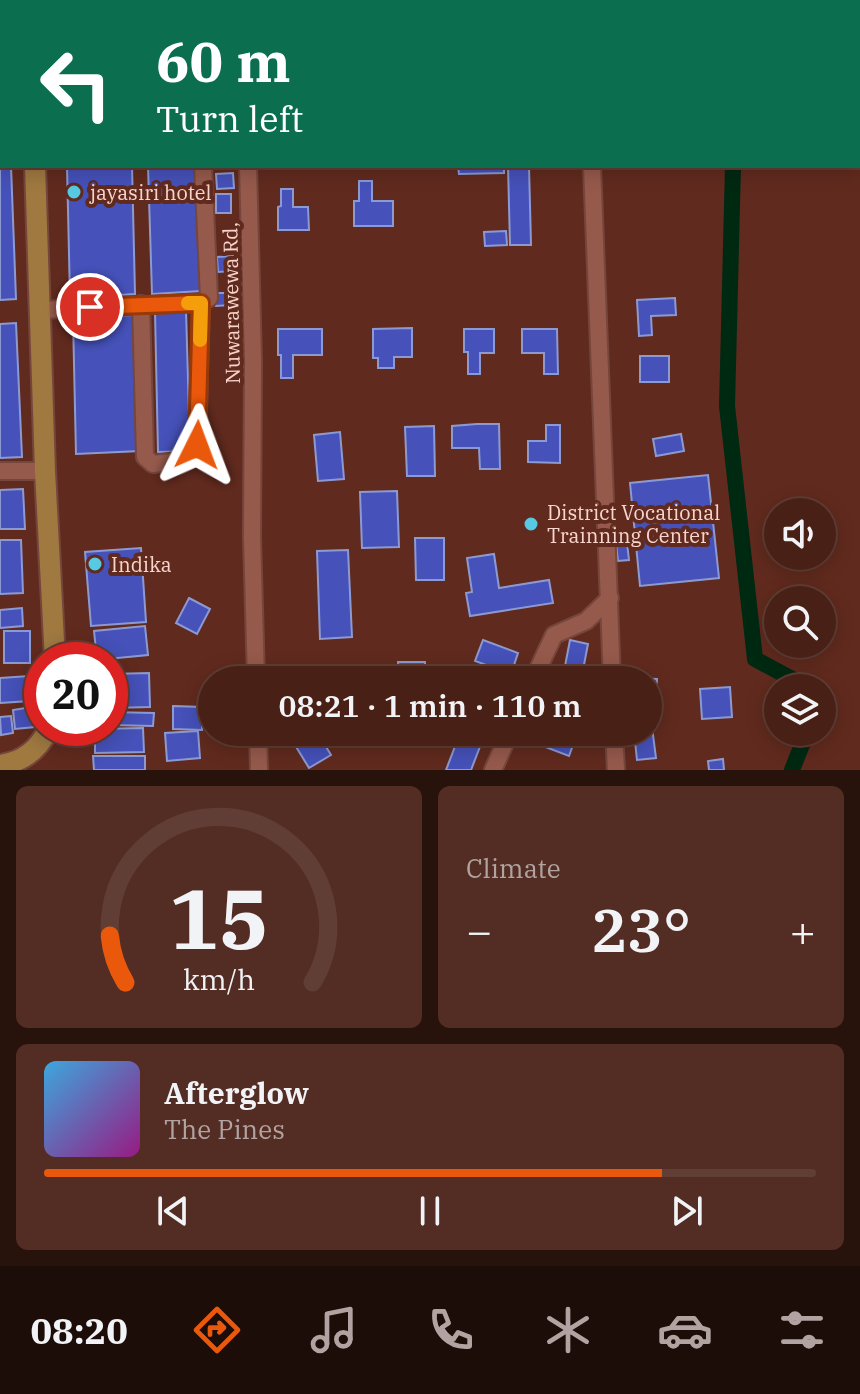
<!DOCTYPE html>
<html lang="en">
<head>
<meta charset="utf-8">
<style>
	:root { --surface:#492016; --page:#532d23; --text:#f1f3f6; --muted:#b1a3a1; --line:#613e35; --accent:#ea580c }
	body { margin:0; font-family:"IBM Plex Serif",serif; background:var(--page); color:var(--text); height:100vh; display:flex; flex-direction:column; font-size:30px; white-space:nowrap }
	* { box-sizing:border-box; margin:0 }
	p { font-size:26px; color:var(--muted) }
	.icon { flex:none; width:44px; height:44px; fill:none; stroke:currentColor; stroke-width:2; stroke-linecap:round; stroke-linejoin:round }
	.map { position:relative; height:770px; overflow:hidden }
	.side { display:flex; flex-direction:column; gap:16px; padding:16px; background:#28120c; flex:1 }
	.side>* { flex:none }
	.banner { position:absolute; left:0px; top:0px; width:860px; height:168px; box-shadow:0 4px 20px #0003,0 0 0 2px var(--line); background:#0b6e4f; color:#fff; overflow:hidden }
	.buttons { position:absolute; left:764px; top:498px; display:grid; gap:16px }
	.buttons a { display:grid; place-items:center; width:72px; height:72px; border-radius:50%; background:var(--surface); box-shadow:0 4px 20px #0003,0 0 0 2px var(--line); font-size:40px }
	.speed { position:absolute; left:24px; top:642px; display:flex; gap:16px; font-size:40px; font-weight:700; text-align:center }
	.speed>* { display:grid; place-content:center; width:104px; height:104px; border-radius:50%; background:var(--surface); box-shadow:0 4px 20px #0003,0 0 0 2px var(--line); line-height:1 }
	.speed .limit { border:12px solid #d22; background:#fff; color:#111 }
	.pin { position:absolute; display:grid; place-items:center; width:68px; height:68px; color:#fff; margin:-34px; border:4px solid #fff; border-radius:50%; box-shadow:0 2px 8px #0007 }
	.me { position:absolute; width:88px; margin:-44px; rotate:3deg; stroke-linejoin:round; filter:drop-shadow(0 0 6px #0008) }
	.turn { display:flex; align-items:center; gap:28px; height:168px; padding:0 24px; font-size:36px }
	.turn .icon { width:104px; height:104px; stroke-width:2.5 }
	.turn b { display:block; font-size:56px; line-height:68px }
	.big { font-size:60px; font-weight:600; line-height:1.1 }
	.side .tile { flex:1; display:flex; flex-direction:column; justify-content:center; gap:12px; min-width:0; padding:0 28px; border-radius:12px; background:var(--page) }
	.side .dial { align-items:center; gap:0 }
	.dial svg { height:208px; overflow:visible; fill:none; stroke:var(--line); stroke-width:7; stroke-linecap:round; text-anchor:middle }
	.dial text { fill:var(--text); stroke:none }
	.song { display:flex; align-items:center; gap:24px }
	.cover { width:96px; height:96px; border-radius:12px; background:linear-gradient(135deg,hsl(200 70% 55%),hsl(310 70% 35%)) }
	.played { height:8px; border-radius:4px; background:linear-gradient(90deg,var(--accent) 80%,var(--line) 80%) }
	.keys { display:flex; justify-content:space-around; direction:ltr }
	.heat { display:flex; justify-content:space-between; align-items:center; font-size:44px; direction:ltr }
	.side .tiles { flex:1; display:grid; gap:16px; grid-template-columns:1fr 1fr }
	.tile:last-child { grid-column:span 2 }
	.trip { position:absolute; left:198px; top:666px; width:464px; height:80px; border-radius:40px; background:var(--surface); box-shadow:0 4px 20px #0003,0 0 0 2px var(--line); font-weight:600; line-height:80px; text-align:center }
	.menu { display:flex; height:128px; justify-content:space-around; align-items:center; background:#1d0d09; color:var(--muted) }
	.menu .icon { width:56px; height:56px }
	.menu .active { color:var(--accent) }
	.menu b { font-size:36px; color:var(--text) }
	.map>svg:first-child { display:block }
</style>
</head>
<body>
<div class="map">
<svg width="860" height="770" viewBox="0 0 860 770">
	<rect width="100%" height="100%" fill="#612a1e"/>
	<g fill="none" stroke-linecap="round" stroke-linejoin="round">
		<g stroke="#002912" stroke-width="16">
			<polyline points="733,166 727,406 755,659 809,688"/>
			<polyline points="792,770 807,732"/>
		</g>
	</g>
	<g fill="#4651b9" stroke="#8d9ad1" stroke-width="2">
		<polygon points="59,0 163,0 125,2 60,2"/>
		<polygon points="0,163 2,163 2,166 11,166 16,299 0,300"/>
		<polygon points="67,166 132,166 135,294 70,298"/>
		<polygon points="148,166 198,166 201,291 152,294"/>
		<polygon points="458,166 504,166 504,173 459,174"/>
		<polygon points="508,166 529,166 531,245 510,245"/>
		<polygon points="233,173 234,188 217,189 216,174"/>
		<polygon points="359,181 372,181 372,201 393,201 393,226 354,226 354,201 359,201"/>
		<polygon points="281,189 293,189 293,207 308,207 309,230 278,230 278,207 281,206"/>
		<rect x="216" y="194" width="15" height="19"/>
		<polygon points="506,231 507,245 485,246 484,232"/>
		<polygon points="233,256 233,271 218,272 217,257"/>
		<polygon points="216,293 229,293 230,305 216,306"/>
		<polygon points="675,298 676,315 651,316 652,335 639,336 637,300"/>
		<polygon points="186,310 190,451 158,452 155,312"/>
		<polygon points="135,315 140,451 76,454 73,318"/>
		<polygon points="16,323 22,457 0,458 0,324"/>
		<polygon points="412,328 412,357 394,357 394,368 378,368 378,358 373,358 373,329"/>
		<polygon points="278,329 322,329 322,355 293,355 293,378 281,378 281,355 278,355"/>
		<polygon points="464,329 494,329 494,353 480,353 480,374 468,374 468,352 464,352"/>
		<polygon points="522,329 557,329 558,374 544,374 544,353 522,353"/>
		<rect x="640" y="356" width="29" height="26"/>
		<polygon points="477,424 499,424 500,469 480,469 479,448 452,448 452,426"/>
		<polygon points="546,425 560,425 560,463 528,462 528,441 546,441"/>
		<polygon points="434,426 435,476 407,476 405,427"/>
		<polygon points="340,432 344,479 318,481 314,435"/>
		<polygon points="681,434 684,451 656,456 653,439"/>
		<polygon points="708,475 719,578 640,586 630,483"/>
		<polygon points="23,489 25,529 0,529 0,490"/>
		<polygon points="397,491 399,547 362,548 360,492"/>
		<polygon points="626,534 629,560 618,561 615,535"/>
		<polygon points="415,538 444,538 444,580 416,580"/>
		<polygon points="0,540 21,540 23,593 0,594"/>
		<polygon points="141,548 146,622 91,626 85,552"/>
		<polygon points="348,550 352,637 320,639 317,551"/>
		<polygon points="494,554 499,588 549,580 553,603 470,616 466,593 472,592 467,558"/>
		<polygon points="189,598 210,609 197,634 176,623"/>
		<polygon points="22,608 23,626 0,628 0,610"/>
		<polygon points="145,626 148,655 97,660 94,631"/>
		<rect x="4" y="631" width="26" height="32"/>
		<polygon points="483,640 518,653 511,674 475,661"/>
		<polygon points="570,640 588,644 583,670 565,666"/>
		<polygon points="398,662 425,662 425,680 399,680"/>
		<polygon points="149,673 150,707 110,708 110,674"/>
		<polygon points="29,676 30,701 0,703 0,678"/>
		<polygon points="630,678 657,679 656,701 648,700 648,680 630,680"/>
		<polygon points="730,687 732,717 702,719 700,689"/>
		<polygon points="173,706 203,707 202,730 173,729"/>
		<polygon points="32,707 35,727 15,729 13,710"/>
		<polygon points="110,712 154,713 153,726 110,725"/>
		<polygon points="11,716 13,733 1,735 0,717"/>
		<polygon points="652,727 656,758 637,760 634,732 648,732 648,728"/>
		<polygon points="143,728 144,752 95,753 95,729"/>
		<polygon points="198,731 200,758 167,761 165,733"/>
		<polygon points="317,732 331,755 309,768 295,745"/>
		<polygon points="545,732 577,734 569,756 540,745"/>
		<polygon points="459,736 481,744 471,770 446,770"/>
		<polygon points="93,756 145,756 145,770 94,770"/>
		<polygon points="723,759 724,770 709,770 708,761"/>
	</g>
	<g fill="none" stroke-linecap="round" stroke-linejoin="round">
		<defs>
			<g id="minor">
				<polyline points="243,0 243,2"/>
				<polyline points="848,0 849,2"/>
				<polyline points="858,23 860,24"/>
				<polyline points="0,152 2,152"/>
				<polyline points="248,166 253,361 252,537 256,680"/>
				<polyline points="592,166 612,680"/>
				<path d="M141 304 145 457 153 464C172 461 187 464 197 445L201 303"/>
				<polyline points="39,310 201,303 209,298 203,166"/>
				<polyline points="0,471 45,471"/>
				<polyline points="533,680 554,635 586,621 610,598"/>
				<polyline points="258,732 259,770"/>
				<polyline points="614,732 616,770"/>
				<polyline points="493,770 510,732"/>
			</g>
			<g id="major">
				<polyline points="26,0 26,2"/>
				<polyline points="35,166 45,471 55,660"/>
				<path d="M0 765C24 762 39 749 49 728"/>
			</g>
			<g id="highway">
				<polyline points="283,0 288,2"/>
				<polyline points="627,2 690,0"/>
			</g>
		</defs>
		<use href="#minor" stroke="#76463c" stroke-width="20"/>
		<use href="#major" stroke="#76463c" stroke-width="24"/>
		<use href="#highway" stroke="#76463c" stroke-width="28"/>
		<use href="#minor" stroke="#965a4c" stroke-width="16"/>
		<use href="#major" stroke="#9f7940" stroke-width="20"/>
		<use href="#highway" stroke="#a58e38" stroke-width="24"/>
	</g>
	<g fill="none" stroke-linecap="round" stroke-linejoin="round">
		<defs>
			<polyline id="route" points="90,307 201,303 197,445"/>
		</defs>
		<use href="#route" stroke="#983908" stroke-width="20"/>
		<use href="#route" stroke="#ea580c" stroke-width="14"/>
		<polyline stroke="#f59e0b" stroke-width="14" points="188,303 201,303 200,340"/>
	</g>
	<g fill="#57c9e2" stroke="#612a1e" stroke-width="3">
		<circle cx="74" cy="192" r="8"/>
		<circle cx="531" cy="524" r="8"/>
		<circle cx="95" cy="564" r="8"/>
	</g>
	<g text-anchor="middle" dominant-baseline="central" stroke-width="8" stroke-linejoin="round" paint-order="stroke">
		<g font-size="20" fill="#f8d5cc" stroke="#612a1e" text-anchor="start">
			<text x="90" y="192">jayasiri hotel</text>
			<text x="547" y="512">District Vocational<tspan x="547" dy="23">Trainning Center</tspan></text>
			<text x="111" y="564">Indika</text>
		</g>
		<g font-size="20" fill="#f8d5cc" stroke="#612a1e">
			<text transform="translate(231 303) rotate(-91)">Nuwarawewa Rd,</text>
		</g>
	</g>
</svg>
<div class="buttons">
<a><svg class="icon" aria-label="sound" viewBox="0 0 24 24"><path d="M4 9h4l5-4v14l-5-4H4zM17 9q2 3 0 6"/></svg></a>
<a><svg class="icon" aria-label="search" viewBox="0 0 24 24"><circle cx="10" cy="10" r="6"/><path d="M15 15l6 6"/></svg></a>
<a><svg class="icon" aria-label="layers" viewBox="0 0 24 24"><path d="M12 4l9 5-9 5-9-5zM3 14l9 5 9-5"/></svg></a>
</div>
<div class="speed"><div class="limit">20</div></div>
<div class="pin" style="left:90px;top:307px;background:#d93025"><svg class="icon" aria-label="arrive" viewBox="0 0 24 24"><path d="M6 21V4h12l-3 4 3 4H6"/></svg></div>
<svg class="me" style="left:197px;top:445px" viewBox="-20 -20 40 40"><path d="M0-17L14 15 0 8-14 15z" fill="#ea580c" stroke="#fff" stroke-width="4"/></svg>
<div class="trip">08:21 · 1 min · 110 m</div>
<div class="banner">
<div class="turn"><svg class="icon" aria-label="left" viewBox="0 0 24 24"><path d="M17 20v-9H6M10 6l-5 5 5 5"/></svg><div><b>60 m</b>Turn left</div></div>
</div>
</div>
<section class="side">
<div class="tiles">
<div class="tile dial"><svg viewBox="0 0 100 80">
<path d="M14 69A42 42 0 1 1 86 69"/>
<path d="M14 69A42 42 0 0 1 8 51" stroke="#ea580c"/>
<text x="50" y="56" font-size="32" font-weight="700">15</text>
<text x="50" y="72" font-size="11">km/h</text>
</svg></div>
<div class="tile"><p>Climate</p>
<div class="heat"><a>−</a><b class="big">23°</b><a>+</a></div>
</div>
<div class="tile">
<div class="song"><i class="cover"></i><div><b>Afterglow</b><p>The Pines</p></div></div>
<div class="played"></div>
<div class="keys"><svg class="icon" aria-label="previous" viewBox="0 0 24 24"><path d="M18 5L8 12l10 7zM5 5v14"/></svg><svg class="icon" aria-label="pause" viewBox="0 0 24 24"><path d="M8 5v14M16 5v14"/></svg><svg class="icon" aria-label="next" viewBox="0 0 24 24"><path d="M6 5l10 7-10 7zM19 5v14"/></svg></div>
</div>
</div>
</section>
<nav class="menu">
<b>08:20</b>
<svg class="icon active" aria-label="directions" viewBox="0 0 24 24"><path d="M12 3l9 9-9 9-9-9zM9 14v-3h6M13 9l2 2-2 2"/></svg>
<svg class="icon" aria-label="music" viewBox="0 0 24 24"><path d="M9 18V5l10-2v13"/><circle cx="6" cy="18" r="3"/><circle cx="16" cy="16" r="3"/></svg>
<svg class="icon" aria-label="phone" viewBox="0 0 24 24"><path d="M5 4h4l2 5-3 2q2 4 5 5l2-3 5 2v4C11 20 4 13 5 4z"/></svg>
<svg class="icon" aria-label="climate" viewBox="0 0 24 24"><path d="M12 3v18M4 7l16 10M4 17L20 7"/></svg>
<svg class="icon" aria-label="car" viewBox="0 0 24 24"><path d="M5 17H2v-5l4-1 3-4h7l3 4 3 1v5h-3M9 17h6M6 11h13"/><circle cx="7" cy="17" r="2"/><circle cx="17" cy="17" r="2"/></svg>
<svg class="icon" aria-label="filters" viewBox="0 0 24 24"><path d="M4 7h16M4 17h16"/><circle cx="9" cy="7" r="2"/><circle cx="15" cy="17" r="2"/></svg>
</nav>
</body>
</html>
